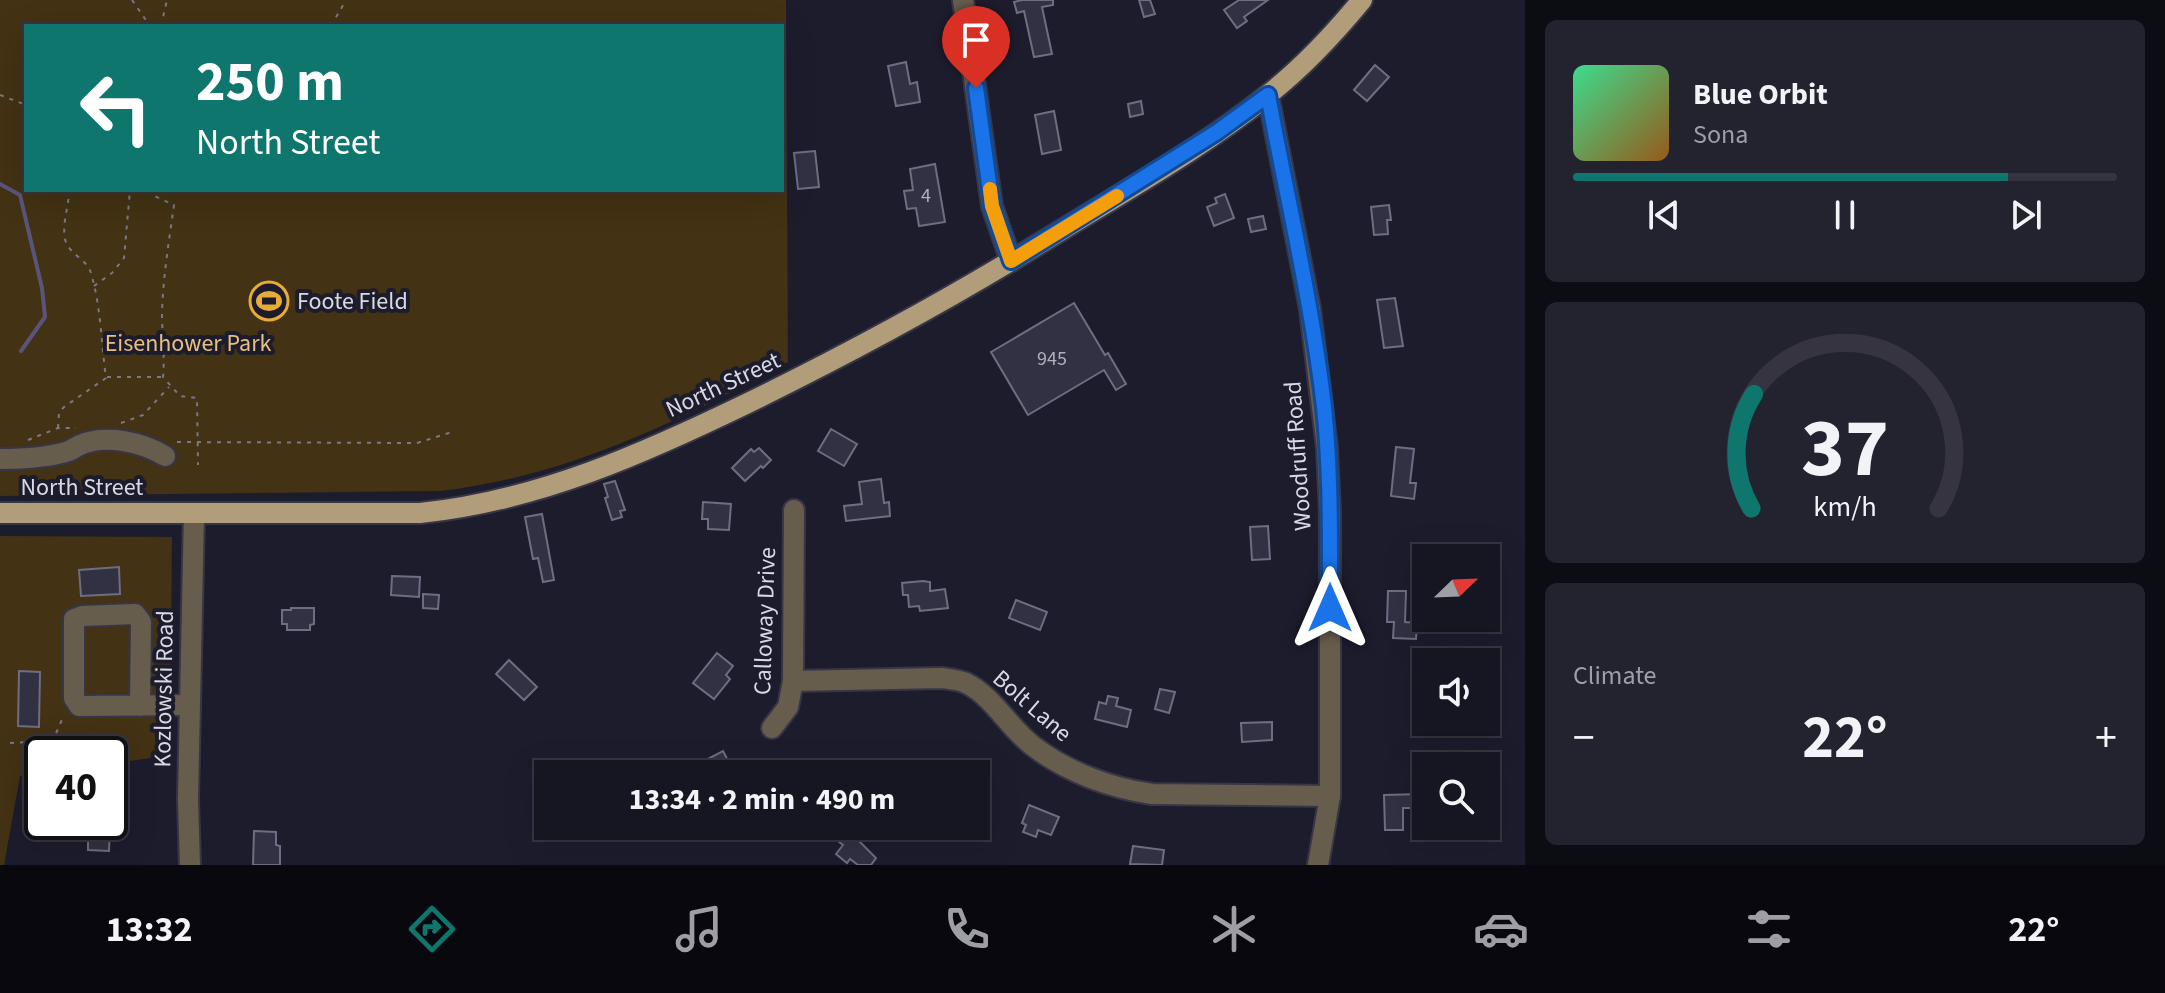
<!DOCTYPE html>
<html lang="en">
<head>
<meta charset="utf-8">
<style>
	:root { --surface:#161522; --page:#23222f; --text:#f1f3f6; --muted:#9e9fa5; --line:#353440; --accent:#0f766e }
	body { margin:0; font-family:"Source Sans 3",sans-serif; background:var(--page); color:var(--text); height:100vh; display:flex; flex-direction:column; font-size:30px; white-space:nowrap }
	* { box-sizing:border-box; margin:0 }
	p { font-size:26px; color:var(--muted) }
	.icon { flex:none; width:44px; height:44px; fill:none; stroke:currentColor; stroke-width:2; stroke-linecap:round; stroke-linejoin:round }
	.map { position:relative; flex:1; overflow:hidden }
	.side { display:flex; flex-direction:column; gap:20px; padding:20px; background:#0c0c13; width:640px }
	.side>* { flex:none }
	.top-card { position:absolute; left:24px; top:24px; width:760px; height:168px; border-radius:0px; box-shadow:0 8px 32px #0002,0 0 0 2px var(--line); background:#0f766e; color:#fff; overflow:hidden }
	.needle { width:52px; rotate:67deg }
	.fabs { position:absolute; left:1412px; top:544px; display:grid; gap:16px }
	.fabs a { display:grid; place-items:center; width:88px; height:88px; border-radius:0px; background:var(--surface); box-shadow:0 8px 32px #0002,0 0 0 2px var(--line); font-size:40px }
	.speed { position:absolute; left:24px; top:736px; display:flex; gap:16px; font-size:40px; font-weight:700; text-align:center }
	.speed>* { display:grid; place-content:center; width:104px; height:104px; border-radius:50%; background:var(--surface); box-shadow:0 8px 32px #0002,0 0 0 2px var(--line); line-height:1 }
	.speed .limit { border:4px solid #111; border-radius:12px; background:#fff; color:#111 }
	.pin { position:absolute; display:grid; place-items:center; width:68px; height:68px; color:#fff; margin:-82px -34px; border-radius:50% 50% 50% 0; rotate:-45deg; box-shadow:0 0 8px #0007 }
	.pin .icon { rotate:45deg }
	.me { position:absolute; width:88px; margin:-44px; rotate:0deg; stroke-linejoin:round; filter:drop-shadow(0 0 6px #0008) }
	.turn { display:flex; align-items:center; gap:28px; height:168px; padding:0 40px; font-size:36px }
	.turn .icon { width:104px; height:104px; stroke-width:2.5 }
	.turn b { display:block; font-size:56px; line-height:68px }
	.big { font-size:60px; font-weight:700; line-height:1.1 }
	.side .widget { flex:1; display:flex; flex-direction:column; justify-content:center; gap:12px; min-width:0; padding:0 28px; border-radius:12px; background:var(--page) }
	.side .dial { align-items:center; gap:0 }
	.dial svg { height:208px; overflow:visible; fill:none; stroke:var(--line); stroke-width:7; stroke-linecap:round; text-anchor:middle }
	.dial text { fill:var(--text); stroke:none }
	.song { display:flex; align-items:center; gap:24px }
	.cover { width:96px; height:96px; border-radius:12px; background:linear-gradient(135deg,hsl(150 70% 55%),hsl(30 70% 35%)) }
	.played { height:8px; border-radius:4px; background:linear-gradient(90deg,var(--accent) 80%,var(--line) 80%) }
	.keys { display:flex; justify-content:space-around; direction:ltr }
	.heat { display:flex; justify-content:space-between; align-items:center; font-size:44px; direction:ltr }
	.trip { position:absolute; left:534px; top:760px; width:456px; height:80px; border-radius:0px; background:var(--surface); box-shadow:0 8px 32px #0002,0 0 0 2px var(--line); font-weight:700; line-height:80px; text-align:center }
	.tab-bar { display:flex; height:128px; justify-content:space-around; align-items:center; background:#09080e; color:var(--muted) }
	.tab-bar .icon { width:56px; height:56px }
	.tab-bar .selected { color:var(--accent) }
	.tab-bar b { font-size:36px; color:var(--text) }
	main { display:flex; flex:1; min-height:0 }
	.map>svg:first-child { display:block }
</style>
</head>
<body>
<main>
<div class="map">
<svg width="1525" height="865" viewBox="0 0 1525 865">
	<rect width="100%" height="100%" fill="#1d1c2d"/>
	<g fill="#433213" fill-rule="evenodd">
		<path d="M0 0H786L788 362C678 422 565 477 440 491L0 496ZM26 26H782V190H26Z"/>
		<polygon points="0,536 172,537 170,755 110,764 110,754 42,754 42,773 20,776 4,865 0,865"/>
	</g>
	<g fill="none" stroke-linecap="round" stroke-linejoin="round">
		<polyline stroke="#58557c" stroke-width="4" points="0,184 20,195 42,288 45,317 21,351"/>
	</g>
	<g fill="#323143" stroke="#6e6d82" stroke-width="2">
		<polygon points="1022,0 1053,0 1053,5 1042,7 1052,54 1034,57 1024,11 1017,13 1014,2"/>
		<polygon points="1139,0 1150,0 1155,14 1144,17"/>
		<polygon points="1239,0 1268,0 1244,17 1247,21 1237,28 1224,10"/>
		<polygon points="906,62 910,84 917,82 920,102 896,106 888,66"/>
		<polygon points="1375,65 1389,77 1367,101 1354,90"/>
		<polygon points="1141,101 1143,114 1130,117 1128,104"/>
		<polygon points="1054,111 1061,150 1042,154 1035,115"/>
		<polygon points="815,151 819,187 798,189 794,153"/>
		<polygon points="935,164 945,222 919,226 916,208 907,209 904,191 913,190 910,169"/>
		<polygon points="1225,194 1234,218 1214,226 1207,207 1217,203 1215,198"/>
		<polygon points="1389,205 1391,220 1387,220 1388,234 1374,235 1371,207"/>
		<polygon points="1263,216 1266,229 1251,232 1248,219"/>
		<polygon points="1395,298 1403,346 1384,348 1377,300"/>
		<polygon points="1074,303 1105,355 1108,353 1126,384 1116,390 1104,370 1028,415 991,352"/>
		<polygon points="831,429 857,444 844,466 818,451"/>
		<polygon points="1396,447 1414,449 1410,483 1416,483 1414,499 1391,496"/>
		<polygon points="759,448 771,460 763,468 761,466 745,481 732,468 751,449 754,452"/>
		<polygon points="881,479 884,503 889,502 890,516 846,521 844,506 862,504 859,482"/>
		<polygon points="615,481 625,510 620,511 622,517 612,520 605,498 608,497 604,484"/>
		<polygon points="703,502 731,504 729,530 708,529 708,519 702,519"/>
		<polygon points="542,514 554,580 543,582 538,558 533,559 525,517"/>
		<polygon points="1268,526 1270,559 1252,560 1250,527"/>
		<polygon points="119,567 120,594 81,596 79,570"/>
		<polygon points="392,576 420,577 419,597 391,595"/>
		<polygon points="923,581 930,582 930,591 945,589 948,608 920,611 919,606 909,607 908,595 903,595 902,583"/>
		<polygon points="1388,591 1406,591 1405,622 1417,623 1416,639 1393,638 1394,622 1387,622"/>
		<polygon points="423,594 439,595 438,609 423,608"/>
		<polygon points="1016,600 1047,612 1040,630 1009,618"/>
		<polygon points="291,608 314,608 314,624 310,625 310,630 287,630 287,624 282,624 282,610 291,610"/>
		<polygon points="717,653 733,666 726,675 730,679 714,699 693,683"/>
		<polygon points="509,660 537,687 524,700 496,674"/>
		<polygon points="19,671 40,672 39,727 18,726"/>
		<polygon points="1160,689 1175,692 1169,713 1155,709"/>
		<polygon points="1108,696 1118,698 1116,706 1131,710 1127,727 1095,719 1099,702 1106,704"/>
		<polygon points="1272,722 1272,740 1242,742 1241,723"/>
		<polygon points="723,751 735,774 708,774 702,762"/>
		<polygon points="1422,794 1422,808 1403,808 1403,830 1385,830 1384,795"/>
		<polygon points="1029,805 1059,817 1051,835 1038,830 1036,837 1023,832 1026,825 1022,823"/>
		<polygon points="88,822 110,822 109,851 88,850"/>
		<polygon points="839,826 855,826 855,837 876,858 871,865 858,865 850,859 847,863 836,854 843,845 838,841"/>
		<polygon points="254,831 276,832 276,845 280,846 280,865 253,865"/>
		<polygon points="1133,846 1164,850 1162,865 1130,864"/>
	</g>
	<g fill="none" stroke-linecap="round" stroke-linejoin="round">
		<defs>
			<g id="minor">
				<polyline points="963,0 992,206 1011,261"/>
				<polyline points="1268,95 1310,309 1327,448 1330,513 1330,796 1318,865"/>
				<path d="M0 459C23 459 47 458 69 451 73 449 76 447 80 445 106 434 142 442 165 456"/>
				<path d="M793 681 942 678C949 679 959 680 966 683 993 696 1009 728 1033 746 1067 772 1110 788 1152 794L1330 796"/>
				<polyline points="140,706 141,622 135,614 82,616 74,619 74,698 79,706 84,706 189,705"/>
				<polyline points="772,728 788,707 793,681 794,510"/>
				<polyline points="190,865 188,799 194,513"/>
			</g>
			<path id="major" d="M0 513H420C538 501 645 453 750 402 852 352 950 299 1047 239 1121 193 1200 150 1269 94 1303 67 1334 34 1362 0"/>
		</defs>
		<use href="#minor" stroke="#373647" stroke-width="24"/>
		<use href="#major" stroke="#373647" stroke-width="24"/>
		<g stroke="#797887" stroke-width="2" stroke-dasharray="4 6" stroke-linecap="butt">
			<polyline points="132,0 150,26"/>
			<polyline points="161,26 167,0"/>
			<polyline points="331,26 346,0"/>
			<polyline points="0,95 26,105"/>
			<path d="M150 190V194L174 205C169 241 163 277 162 313 162 335 165 355 163 377L180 396 197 398 198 465"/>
			<polyline points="94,286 112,273 124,258 130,190"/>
			<polyline points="107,377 161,377"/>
			<polyline points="121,423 143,415 169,387"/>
			<path d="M58 428 59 413 64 407 106 378C101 342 101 307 91 273 87 259 68 254 65 239 62 222 69 207 69 190"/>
			<polyline points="28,440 58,428 76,428"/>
			<polyline points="177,442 417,443 455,431"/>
			<polyline points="10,743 47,741 54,738 64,715"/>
		</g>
		<use href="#minor" stroke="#675d4d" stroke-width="20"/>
		<use href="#major" stroke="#b19d7a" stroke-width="20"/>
	</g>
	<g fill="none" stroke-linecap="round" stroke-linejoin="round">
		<defs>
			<path id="route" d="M976 88 992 206 1011 261 1217 132 1268 95C1287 199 1312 302 1324 407 1331 473 1330 541 1330 608"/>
		</defs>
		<use href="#route" stroke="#114b97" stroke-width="20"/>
		<use href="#route" stroke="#1a73e8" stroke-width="14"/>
		<polyline stroke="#f59e0b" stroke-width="14" points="990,189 992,206 1011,261 1117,196"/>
	</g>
	<defs>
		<symbol id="stadium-ring" viewBox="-11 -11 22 22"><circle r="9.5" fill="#1d1c2d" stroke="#e7ac36" stroke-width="1.5"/><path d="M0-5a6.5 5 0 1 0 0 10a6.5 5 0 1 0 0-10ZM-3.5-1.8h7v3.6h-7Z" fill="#e7ac36"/></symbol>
	</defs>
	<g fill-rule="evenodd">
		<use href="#stadium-ring" x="247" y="279" width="44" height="44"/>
	</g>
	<g text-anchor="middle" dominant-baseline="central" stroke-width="8" stroke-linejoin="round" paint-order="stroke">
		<g font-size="20" fill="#afafbc">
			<text x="926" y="196">4</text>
			<text x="1052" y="359">945</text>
		</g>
		<g font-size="24" fill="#d9d9e5" stroke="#1d1c2d" text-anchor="start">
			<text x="297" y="301">Foote Field</text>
		</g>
		<g font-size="24" fill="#e6c07f" stroke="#1d1c2d">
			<text x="188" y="343">Eisenhower Park</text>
		</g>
		<g font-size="24" fill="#d9d9e5" stroke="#1d1c2d">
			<text transform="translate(723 385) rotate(-25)">North Street</text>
			<text transform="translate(1298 456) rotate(-94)">Woodruff Road</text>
			<text x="82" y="487">North Street</text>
			<text transform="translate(765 621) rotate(-88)">Calloway Drive</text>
			<text transform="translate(164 689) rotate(-89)">Kozlowski Road</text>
			<text transform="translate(1032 706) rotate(41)">Bolt Lane</text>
		</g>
	</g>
</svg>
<div class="fabs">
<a><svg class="needle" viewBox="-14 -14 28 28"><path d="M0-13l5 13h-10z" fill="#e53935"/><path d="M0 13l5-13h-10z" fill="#9e9fa5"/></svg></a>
<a><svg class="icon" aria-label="sound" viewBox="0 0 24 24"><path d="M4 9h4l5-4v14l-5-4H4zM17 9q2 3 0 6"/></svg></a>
<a><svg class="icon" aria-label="search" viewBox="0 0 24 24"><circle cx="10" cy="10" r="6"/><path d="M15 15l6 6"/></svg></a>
</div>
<div class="speed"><div class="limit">40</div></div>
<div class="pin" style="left:976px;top:88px;background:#d93025"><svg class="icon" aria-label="arrive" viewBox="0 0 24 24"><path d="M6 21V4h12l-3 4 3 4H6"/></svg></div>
<svg class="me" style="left:1330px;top:608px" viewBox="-20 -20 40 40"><path d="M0-17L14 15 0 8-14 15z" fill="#1a73e8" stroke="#fff" stroke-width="4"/></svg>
<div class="trip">13:34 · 2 min · 490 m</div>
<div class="top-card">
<div class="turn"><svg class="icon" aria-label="left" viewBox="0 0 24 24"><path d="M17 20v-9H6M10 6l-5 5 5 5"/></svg><div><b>250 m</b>North Street</div></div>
</div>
</div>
<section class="side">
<div class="widget">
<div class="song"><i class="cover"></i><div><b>Blue Orbit</b><p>Sona</p></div></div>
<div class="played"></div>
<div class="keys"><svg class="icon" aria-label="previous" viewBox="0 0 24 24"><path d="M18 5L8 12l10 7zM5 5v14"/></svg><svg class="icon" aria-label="pause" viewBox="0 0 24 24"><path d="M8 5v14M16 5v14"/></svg><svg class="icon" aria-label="next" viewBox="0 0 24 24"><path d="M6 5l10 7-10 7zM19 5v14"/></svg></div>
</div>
<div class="widget dial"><svg viewBox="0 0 100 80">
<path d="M14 69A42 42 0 1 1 86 69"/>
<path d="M14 69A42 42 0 0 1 15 25" stroke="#0f766e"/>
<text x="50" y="56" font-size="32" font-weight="700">37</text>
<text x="50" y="72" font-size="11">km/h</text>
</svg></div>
<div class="widget"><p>Climate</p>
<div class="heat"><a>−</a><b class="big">22°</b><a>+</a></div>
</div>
</section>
</main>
<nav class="tab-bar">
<b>13:32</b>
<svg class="icon selected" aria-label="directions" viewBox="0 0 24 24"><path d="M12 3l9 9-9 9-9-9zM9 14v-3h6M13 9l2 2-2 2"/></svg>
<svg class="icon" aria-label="music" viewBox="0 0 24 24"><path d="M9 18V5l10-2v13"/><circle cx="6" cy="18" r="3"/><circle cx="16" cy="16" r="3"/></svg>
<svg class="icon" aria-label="phone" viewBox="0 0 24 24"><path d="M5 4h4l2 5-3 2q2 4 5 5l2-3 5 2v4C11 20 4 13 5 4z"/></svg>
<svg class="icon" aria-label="climate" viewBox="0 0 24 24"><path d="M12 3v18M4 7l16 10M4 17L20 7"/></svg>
<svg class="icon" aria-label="car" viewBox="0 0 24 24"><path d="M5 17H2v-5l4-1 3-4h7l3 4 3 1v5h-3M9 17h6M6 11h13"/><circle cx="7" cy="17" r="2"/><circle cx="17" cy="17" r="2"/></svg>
<svg class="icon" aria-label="filters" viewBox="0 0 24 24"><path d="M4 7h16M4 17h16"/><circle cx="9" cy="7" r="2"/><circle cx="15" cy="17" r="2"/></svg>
<b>22°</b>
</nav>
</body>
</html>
